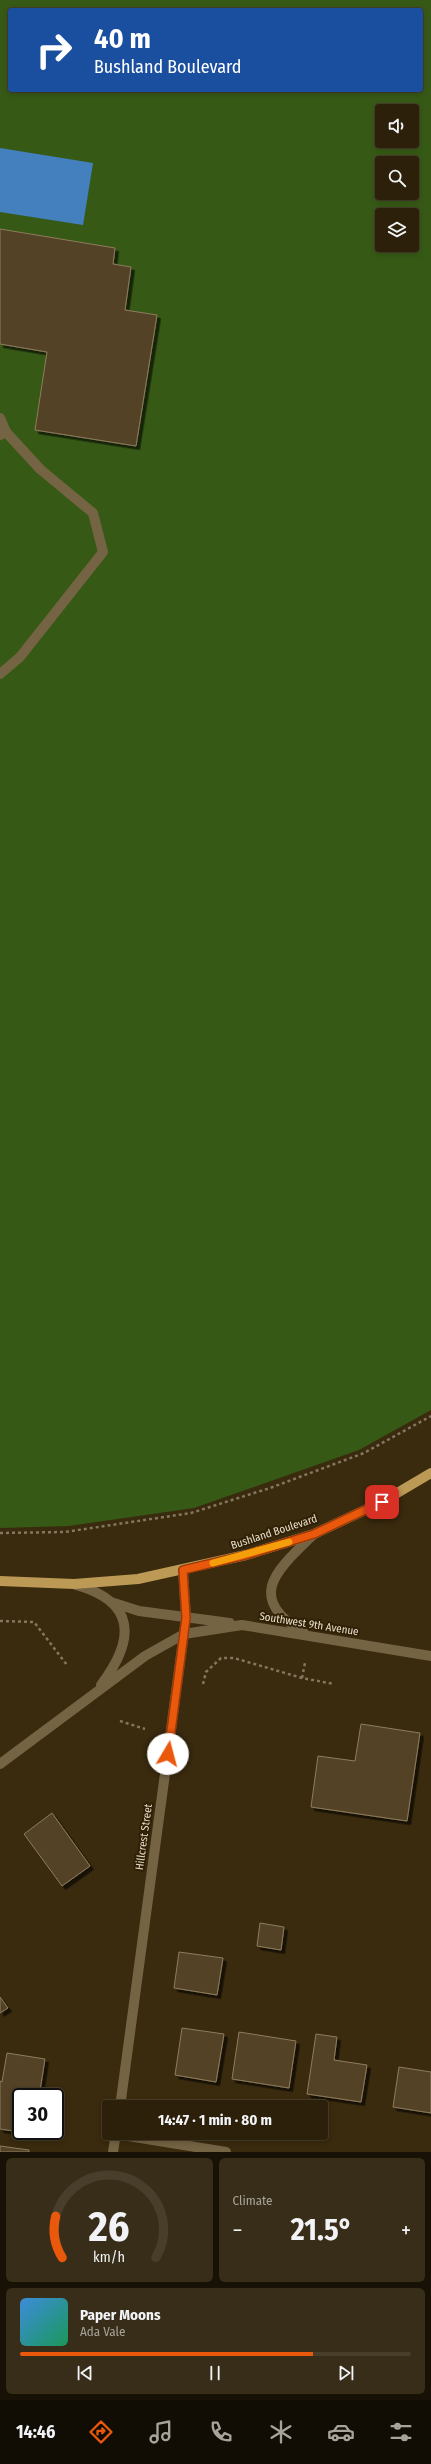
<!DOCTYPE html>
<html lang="en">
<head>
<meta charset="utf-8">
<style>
	:root { --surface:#2c200a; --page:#382d18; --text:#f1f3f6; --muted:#a6a39c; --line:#483e2b; --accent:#ea580c }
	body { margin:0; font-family:"Fira Sans Condensed",sans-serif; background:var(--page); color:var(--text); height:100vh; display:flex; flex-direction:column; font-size:15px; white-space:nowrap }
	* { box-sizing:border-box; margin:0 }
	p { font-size:13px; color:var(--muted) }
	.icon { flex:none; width:22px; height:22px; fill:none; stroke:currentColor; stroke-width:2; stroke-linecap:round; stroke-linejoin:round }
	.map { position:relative; height:2152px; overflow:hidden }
	.details { display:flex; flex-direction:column; gap:6px; padding:6px; background:#181206; flex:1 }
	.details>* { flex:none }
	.guide { position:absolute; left:8px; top:8px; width:415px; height:84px; border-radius:4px; box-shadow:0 2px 6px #0003,0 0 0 1px var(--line); background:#1a4fa0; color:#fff; overflow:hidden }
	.buttons { position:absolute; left:375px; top:104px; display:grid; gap:8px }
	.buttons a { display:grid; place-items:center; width:44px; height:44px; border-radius:4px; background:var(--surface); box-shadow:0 2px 6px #0003,0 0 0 1px var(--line); font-size:20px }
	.speed { position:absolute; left:12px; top:2088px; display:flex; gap:8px; font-size:20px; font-weight:700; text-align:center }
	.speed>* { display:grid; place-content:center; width:52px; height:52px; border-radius:50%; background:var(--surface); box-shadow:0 2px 6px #0003,0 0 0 1px var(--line); line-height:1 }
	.speed .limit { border:2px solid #111; border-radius:6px; background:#fff; color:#111 }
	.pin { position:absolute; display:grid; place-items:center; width:34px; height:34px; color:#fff; margin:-17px; border-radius:8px; box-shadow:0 2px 6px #0006 }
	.me { position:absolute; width:44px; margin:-22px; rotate:8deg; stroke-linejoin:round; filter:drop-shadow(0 0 3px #0008) }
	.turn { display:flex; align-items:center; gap:14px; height:84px; padding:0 20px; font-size:18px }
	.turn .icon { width:52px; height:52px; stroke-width:2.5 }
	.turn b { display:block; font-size:28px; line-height:34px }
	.big { font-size:30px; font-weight:700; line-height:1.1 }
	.details .card { flex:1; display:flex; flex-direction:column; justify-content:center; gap:6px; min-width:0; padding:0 14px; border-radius:6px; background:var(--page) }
	.details .dial { align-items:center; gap:0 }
	.dial svg { height:104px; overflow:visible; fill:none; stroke:var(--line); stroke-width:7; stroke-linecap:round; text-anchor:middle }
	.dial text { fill:var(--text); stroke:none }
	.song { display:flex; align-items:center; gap:12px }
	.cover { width:48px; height:48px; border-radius:6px; background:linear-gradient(135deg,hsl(210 70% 55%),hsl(150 70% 35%)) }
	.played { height:4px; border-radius:2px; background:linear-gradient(90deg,var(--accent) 75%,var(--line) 75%) }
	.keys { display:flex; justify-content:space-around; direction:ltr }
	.heat { display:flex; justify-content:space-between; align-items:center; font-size:22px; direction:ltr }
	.details .tiles { flex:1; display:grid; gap:6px; grid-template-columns:1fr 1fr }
	.card:last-child { grid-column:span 2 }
	.trip { position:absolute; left:102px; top:2100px; width:226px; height:40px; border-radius:4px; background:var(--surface); box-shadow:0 2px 6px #0003,0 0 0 1px var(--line); font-weight:700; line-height:40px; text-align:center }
	.tab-bar { display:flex; height:64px; justify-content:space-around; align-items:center; background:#120d04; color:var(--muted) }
	.tab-bar .icon { width:28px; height:28px }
	.tab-bar .current { color:var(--accent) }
	.tab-bar b { font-size:18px; color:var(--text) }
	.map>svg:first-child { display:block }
</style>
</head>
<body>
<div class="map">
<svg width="431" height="2152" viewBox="0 0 431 2152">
	<defs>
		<filter id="shadow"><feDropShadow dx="3.5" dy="3.5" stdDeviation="0" flood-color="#0009"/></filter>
	</defs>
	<rect width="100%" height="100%" fill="#3a2a0e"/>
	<path fill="#375916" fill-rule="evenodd" d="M0 0H431V1410L359 1450 194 1508 69 1526 0 1528ZM10 10H421V90H10ZM382 111H412V141H382ZM382 163H412V193H382ZM382 215H412V245H382Z"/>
	<polygon fill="#4480be" points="0,148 93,163 83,225 0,212"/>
	<g fill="#534226" stroke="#8e7c5e" filter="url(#shadow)">
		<polygon points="0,229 115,248 113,264 131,267 125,310 157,315 136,446 35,430 47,352 0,344"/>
		<polygon points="361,1724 420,1733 407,1821 311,1807 318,1756 355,1761"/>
		<polygon points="52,1813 90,1866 62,1886 24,1834"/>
		<polygon points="260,1923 284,1927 281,1950 257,1946"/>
		<polygon points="179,1952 223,1958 217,1995 174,1988"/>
		<polygon points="0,1997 8,2008 0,2013"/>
		<polygon points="182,2028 224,2034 216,2082 175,2075"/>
		<polygon points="239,2032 296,2041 289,2088 232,2079"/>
		<polygon points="316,2034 337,2037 334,2060 367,2065 361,2102 307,2094"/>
		<polygon points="7,2053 45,2059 39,2097 21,2097 21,2131 34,2131 33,2134 0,2129 0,2081 2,2082"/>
		<polygon points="399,2067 431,2072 431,2113 393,2107"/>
		<polygon points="0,2146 29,2150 29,2152 0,2152"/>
	</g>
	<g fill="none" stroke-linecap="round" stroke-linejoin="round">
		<g stroke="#84765f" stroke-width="2.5" stroke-dasharray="3 3" stroke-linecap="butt">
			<polyline points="0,1533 65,1532 191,1513 270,1488 364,1453 431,1416"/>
			<polyline points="0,1621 34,1622 67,1665"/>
			<polyline points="302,1678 305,1663"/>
			<polyline points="203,1684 206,1672 221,1658 234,1658 302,1678 334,1684"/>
			<polyline points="120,1721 145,1729"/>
		</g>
		<g stroke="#756444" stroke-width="10">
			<polyline points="0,418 6,432 0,435"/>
			<polyline points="0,674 20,657 103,552 93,513 40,469 6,432"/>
		</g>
		<g stroke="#756444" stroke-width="10">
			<polyline points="120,2107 186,1618 183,1570"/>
			<polyline points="116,2134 226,2152"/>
			<polyline points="113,2152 116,2133"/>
		</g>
		<g stroke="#756444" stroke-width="10">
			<path d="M76 1585C137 1602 135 1640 101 1685"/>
			<polyline points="114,1603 139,1611 230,1623"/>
			<path d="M304 1633C244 1597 277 1570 314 1534"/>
			<polyline points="0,1764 145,1656 184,1634 242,1625 431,1656"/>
		</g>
		<polyline stroke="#bc9a55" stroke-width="10" points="0,1581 74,1584 138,1579 246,1555 314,1534 382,1502 431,1473"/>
	</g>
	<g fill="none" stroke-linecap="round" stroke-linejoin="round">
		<defs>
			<polyline id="route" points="168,1754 186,1618 183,1570 246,1555 314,1534 382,1502"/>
		</defs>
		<use href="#route" stroke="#983908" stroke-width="10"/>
		<use href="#route" stroke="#ea580c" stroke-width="7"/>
		<polyline stroke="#f59e0b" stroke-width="7" points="213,1563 289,1542"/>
	</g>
	<g text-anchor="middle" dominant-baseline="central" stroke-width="4" stroke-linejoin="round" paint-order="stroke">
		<g font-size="11" fill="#e8dece" stroke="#302004">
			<text transform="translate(274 1532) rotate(-18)">Bushland Boulevard</text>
			<text transform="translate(309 1624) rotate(9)">Southwest 9th Avenue</text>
			<text transform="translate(144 1837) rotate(-82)">Hillcrest Street</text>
		</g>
	</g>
</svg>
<div class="buttons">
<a><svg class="icon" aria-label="sound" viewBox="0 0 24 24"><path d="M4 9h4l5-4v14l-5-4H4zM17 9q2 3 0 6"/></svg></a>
<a><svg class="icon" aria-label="search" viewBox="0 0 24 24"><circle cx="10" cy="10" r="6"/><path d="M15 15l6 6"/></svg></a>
<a><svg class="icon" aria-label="layers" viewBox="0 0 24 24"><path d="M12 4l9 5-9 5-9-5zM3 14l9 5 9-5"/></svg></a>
</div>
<div class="speed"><div class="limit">30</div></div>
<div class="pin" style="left:382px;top:1502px;background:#d93025"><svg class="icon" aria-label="arrive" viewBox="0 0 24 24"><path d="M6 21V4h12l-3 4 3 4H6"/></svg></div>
<svg class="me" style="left:168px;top:1754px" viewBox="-20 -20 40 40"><circle r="19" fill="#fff"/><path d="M0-13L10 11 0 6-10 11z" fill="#ea580c"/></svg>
<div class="trip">14:47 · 1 min · 80 m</div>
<div class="guide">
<div class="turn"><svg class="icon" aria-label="right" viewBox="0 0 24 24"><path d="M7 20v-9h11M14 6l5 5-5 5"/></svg><div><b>40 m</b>Bushland Boulevard</div></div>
</div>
</div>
<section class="details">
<div class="tiles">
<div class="card dial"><svg viewBox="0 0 100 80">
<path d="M14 69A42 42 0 1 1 86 69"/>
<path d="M14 69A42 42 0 0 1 9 37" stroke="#ea580c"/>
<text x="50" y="56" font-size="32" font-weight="700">26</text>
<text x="50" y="72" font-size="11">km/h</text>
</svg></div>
<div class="card"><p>Climate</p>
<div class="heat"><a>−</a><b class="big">21.5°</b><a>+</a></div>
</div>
<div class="card">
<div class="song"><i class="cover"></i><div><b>Paper Moons</b><p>Ada Vale</p></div></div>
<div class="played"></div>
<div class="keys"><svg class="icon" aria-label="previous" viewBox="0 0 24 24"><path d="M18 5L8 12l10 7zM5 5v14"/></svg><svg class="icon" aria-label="pause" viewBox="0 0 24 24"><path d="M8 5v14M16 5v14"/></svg><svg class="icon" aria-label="next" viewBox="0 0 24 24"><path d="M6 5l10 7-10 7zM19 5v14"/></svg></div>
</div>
</div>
</section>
<nav class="tab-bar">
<b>14:46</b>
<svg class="icon current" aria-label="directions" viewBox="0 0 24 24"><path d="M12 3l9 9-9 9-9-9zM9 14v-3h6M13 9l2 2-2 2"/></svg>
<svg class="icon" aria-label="music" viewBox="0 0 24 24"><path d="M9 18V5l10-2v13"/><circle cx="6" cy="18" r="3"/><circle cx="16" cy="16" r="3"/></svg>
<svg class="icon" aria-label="phone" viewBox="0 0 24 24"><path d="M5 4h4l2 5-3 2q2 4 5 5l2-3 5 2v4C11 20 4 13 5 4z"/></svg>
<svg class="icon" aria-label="climate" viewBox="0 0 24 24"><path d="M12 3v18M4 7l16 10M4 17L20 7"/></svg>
<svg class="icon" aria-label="car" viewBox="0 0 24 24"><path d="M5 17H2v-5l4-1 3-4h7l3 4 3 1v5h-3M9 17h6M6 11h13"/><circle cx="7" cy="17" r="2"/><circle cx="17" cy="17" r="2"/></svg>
<svg class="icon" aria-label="filters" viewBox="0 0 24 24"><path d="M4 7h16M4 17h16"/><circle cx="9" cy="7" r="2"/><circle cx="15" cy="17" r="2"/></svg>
</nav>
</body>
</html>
